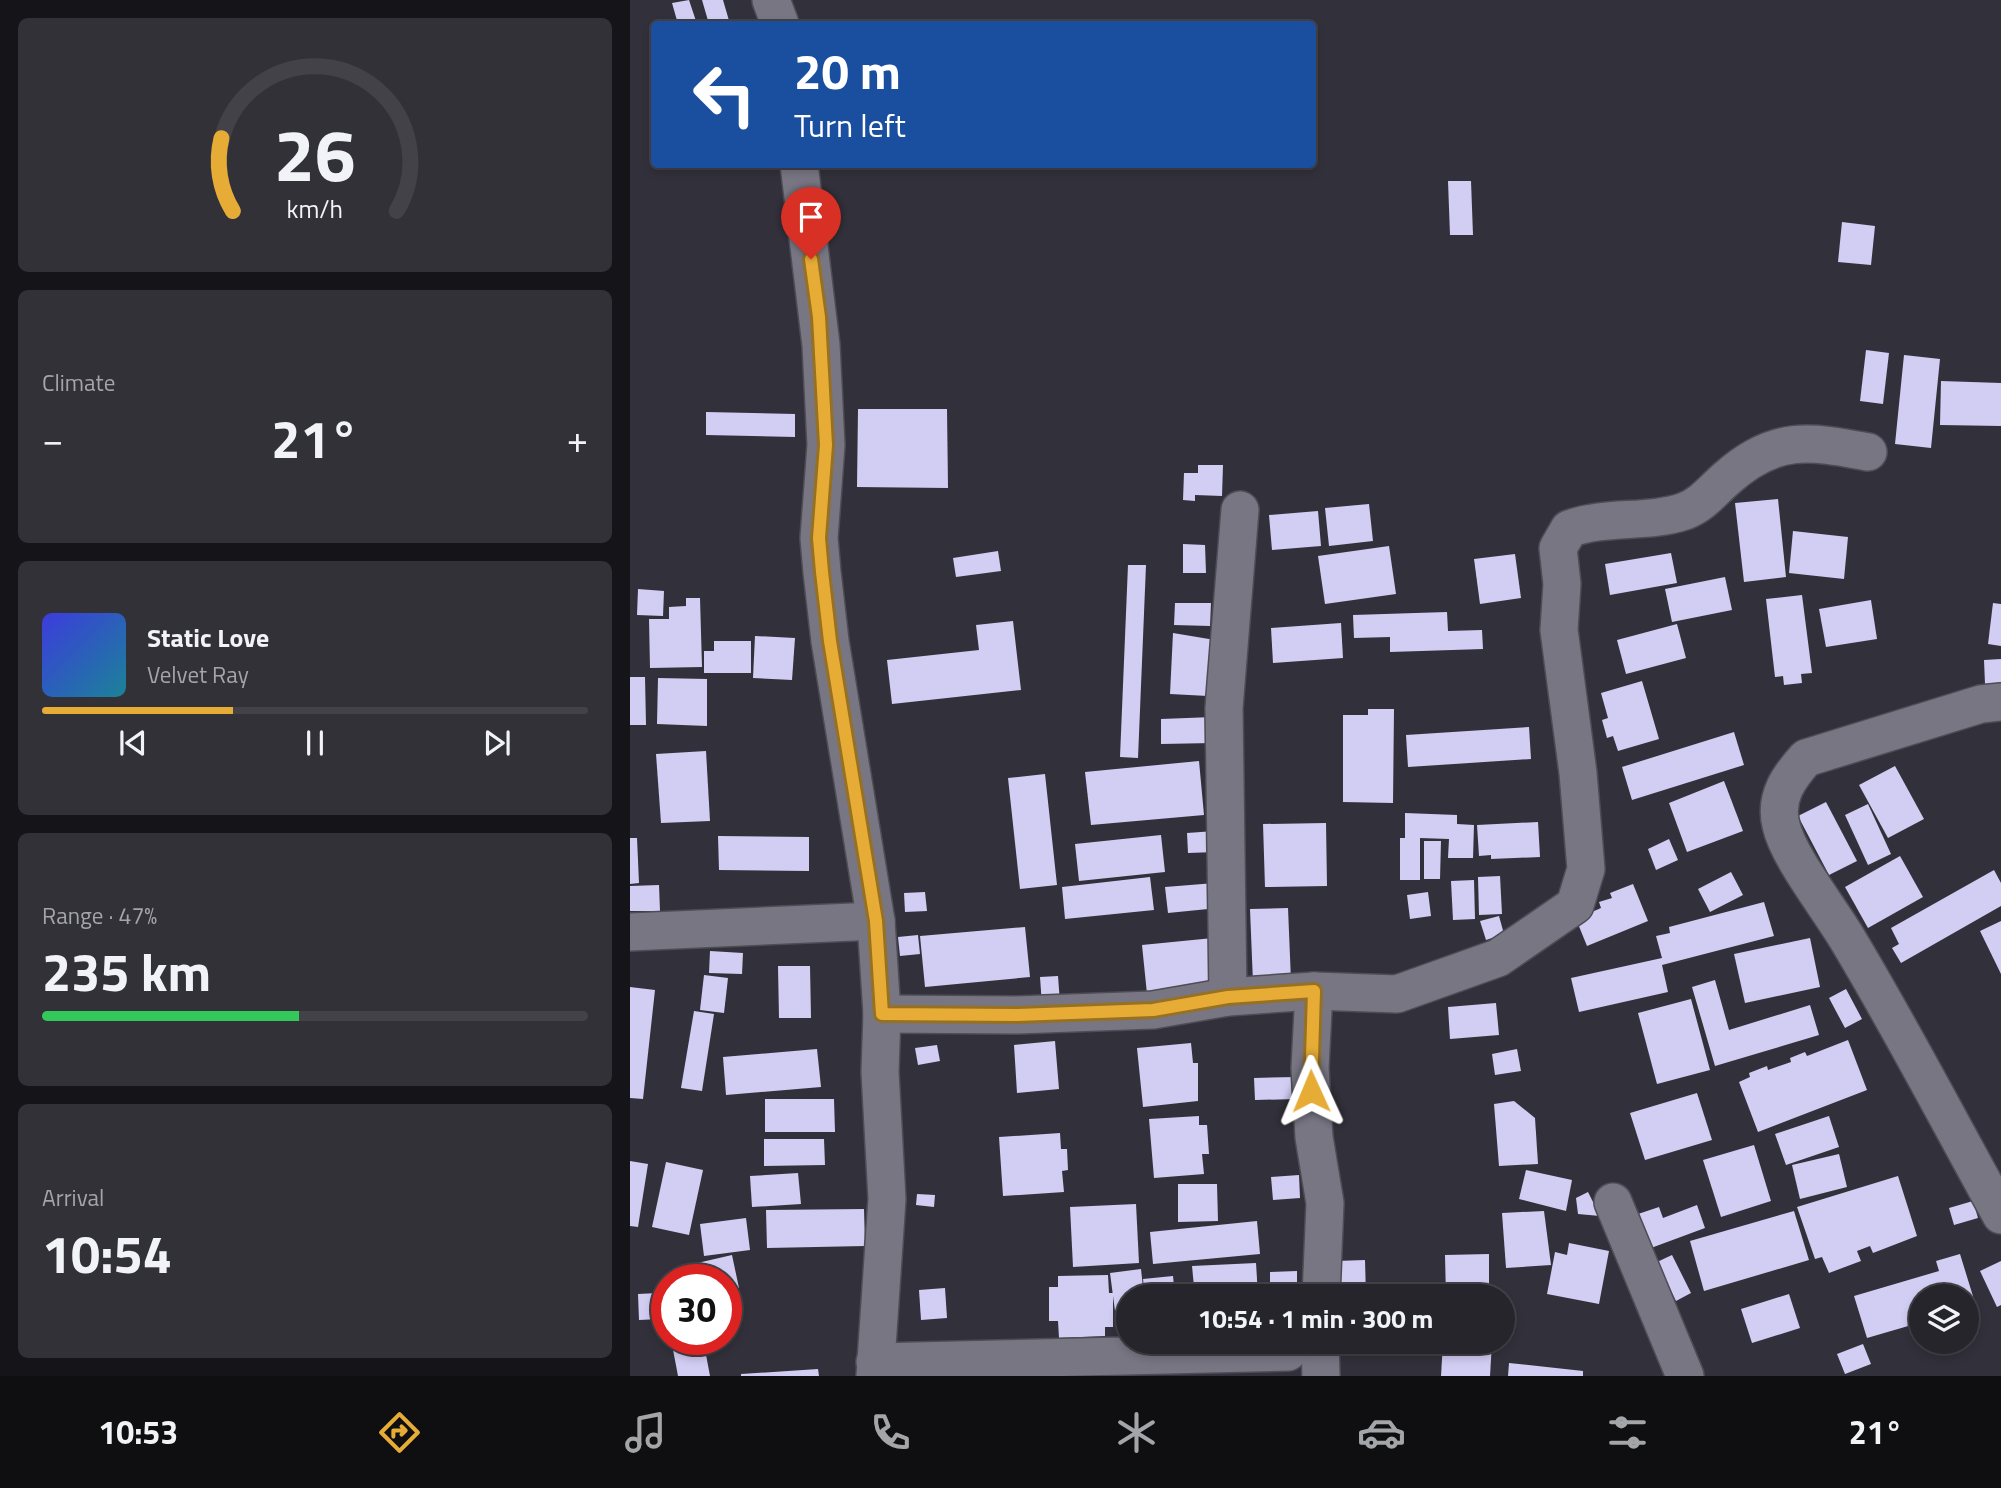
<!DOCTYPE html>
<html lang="en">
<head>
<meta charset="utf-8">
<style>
	:root { --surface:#26252c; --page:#323138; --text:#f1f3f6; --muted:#a4a5a9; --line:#424248; --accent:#e6ac36 }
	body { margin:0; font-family:"Titillium Web",sans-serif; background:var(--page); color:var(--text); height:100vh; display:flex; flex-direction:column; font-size:26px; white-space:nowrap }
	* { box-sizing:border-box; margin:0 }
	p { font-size:23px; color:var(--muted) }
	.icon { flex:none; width:38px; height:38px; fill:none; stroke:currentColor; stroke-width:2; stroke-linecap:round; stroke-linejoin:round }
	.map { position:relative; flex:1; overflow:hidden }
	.drawer { display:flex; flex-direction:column; gap:18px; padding:18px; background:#151418; width:630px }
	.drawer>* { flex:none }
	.guide { position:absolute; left:21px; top:21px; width:665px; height:147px; border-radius:7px; box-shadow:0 4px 10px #0003,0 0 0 2px var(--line); background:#1a4fa0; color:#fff; overflow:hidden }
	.buttons { position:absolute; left:1279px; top:1284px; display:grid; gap:14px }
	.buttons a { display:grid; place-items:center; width:70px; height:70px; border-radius:50%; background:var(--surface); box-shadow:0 4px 10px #0003,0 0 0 2px var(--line); font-size:35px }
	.speed { position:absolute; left:21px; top:1264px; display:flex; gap:14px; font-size:35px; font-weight:700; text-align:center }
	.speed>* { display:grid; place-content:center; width:91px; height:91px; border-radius:50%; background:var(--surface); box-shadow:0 4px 10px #0003,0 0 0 2px var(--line); line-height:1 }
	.speed .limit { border:10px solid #d22; background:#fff; color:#111 }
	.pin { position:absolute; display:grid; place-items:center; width:60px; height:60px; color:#fff; margin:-72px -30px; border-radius:50% 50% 50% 0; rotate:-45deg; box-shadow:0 0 7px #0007 }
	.pin .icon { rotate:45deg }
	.me { position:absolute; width:77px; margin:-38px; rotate:359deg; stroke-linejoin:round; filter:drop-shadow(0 0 5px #0008) }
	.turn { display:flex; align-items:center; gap:24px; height:147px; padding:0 28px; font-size:32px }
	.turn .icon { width:91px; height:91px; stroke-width:2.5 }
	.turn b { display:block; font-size:49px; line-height:60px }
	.big { font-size:52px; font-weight:700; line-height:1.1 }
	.drawer .tile { flex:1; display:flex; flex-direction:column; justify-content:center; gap:10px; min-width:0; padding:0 24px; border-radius:10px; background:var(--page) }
	.drawer .dial { align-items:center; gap:0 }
	.dial svg { height:182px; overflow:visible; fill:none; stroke:var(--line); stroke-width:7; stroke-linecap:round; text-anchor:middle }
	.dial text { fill:var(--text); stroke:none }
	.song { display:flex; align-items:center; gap:21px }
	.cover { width:84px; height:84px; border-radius:10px; background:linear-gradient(135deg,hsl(240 70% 55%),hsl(190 70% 35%)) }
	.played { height:7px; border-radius:4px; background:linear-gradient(90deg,var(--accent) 35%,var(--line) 35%) }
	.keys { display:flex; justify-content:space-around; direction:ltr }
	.heat { display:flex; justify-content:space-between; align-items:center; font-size:38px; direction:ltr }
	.charge { height:10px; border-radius:5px; background:linear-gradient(90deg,#34c759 47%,var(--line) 0) }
	.trip { position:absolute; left:486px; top:1284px; width:399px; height:70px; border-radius:35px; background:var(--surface); box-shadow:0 4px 10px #0003,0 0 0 2px var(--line); font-weight:700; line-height:70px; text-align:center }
	.menu { display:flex; height:112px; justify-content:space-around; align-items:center; background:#0f0f12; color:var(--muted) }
	.menu .icon { width:49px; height:49px }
	.menu .current { color:var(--accent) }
	.menu b { font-size:32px; color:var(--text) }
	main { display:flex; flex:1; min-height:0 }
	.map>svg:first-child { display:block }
</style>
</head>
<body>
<main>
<section class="drawer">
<div class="tile dial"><svg viewBox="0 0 100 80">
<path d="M14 69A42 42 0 1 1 86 69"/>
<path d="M14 69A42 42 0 0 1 9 37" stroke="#e6ac36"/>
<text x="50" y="56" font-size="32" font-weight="700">26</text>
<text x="50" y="72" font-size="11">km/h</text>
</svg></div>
<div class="tile"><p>Climate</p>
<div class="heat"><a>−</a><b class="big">21°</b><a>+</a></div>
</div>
<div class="tile">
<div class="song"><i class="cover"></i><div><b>Static Love</b><p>Velvet Ray</p></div></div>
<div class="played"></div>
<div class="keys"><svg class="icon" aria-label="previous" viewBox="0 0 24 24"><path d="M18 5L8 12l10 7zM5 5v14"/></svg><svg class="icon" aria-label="pause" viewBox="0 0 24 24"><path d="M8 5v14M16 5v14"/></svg><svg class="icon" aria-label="next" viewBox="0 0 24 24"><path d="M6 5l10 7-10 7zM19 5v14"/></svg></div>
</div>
<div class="tile"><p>Range · 47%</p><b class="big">235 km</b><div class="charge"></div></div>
<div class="tile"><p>Arrival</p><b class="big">10:54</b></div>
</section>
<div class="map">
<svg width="1371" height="1376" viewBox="0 0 1371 1376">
	<rect width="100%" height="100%" fill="#32313b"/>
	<g fill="#d2cdf3">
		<polygon points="59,0 67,24 48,24 42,3"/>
		<polygon points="72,0 93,0 100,24 79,24"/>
		<polygon points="818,181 841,181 843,235 820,235"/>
		<polygon points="1212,222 1245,226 1241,265 1208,262"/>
		<polygon points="1236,350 1259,353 1253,404 1230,401"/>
		<polygon points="1274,355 1310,359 1301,448 1265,444"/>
		<polygon points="1311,381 1371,383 1371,426 1310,425"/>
		<polygon points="228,409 317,409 318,488 227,487"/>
		<polygon points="76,412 165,414 165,437 76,435"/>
		<polygon points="568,465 593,465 592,496 565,495 565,501 553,500 554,473 568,473"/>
		<polygon points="1148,499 1156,577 1114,582 1105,503"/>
		<polygon points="739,504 743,541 699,546 695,508"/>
		<polygon points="688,511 691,546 642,550 639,515"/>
		<polygon points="1163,531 1218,537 1214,579 1159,573"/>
		<polygon points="553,544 575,545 576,573 553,573"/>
		<polygon points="759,546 766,594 695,604 688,556"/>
		<polygon points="368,551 371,571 326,577 323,558"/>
		<polygon points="1041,553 1047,583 980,595 975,564"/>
		<polygon points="885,554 891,598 850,604 844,559"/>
		<polygon points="498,565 516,565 508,758 490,757"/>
		<polygon points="1095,577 1102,610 1042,622 1035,589"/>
		<polygon points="8,589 34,591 33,616 7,615"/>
		<polygon points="1172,595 1182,673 1171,674 1172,683 1154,685 1153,676 1145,677 1136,599"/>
		<polygon points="56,598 70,598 72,667 20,668 19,619 39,619 39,607 56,606"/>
		<polygon points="1241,600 1247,639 1196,647 1189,609"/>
		<polygon points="545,603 581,603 580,626 544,625"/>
		<polygon points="1363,603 1371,604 1371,646 1358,644"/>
		<polygon points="817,612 818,631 852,630 853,649 760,652 760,637 724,638 723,615"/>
		<polygon points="383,621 391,690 262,704 257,660 349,650 346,625"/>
		<polygon points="711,623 713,658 643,663 641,628"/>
		<polygon points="1047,624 1056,658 996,674 987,640"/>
		<polygon points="543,633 585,640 578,696 540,694"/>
		<polygon points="125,636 165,638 162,680 123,678"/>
		<polygon points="84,641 121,641 121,673 74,673 74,651 84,651"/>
		<polygon points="1371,659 1371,683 1355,684 1354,660"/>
		<polygon points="0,677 15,677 16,725 0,725"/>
		<polygon points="28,678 77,679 77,726 27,724"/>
		<polygon points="1012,681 1029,739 988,751 983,736 977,738 972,720 978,718 971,693"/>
		<polygon points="738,709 764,709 763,803 713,802 713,715 738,715"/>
		<polygon points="583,717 583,743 531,744 531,719"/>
		<polygon points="899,727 901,759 778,767 776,735"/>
		<polygon points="1104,732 1114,765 1002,800 992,767"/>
		<polygon points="76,751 80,821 31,823 26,754"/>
		<polygon points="569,761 574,815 461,825 455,772"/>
		<polygon points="1265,766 1294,819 1258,838 1229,785"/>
		<polygon points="415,774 427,885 390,889 378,778"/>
		<polygon points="1094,781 1113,831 1057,852 1039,803"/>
		<polygon points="1196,802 1227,861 1199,875 1168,816"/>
		<polygon points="1238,804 1261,854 1238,865 1215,815"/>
		<polygon points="775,813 827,815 827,824 844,825 843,858 818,858 819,839 790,838 790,880 770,880 770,838 775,838"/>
		<polygon points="908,822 910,857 861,859 861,855 849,856 847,825"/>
		<polygon points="696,823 697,886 635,887 633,824"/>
		<polygon points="585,831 586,852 558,853 557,833"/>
		<polygon points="531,835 535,872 449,881 445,844"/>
		<polygon points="88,836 179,837 179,871 89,870"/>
		<polygon points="0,838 7,838 9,883 0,884"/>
		<polygon points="1039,839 1048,860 1026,870 1018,849"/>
		<polygon points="794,841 811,841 810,879 794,879"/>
		<polygon points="1270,856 1293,897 1238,928 1215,887"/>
		<polygon points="1364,870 1371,883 1371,906 1271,963 1262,948 1269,944 1261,928"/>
		<polygon points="1101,872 1113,895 1080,912 1068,889"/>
		<polygon points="870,876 872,914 849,915 848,877"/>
		<polygon points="520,877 524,910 435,919 432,887"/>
		<polygon points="844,880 845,919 823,920 821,881"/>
		<polygon points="585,883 588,908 538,913 535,887"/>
		<polygon points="1003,884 1018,921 957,946 946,919 971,908 969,902 982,898 980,893"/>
		<polygon points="29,885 30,911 0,911 0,886"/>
		<polygon points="295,892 297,911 275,912 274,893"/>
		<polygon points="798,892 801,916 780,919 777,895"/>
		<polygon points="1134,902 1144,936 1032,965 1038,992 949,1012 941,978 1032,958 1026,936 1040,933 1039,927"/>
		<polygon points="658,908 661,981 623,983 620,909"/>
		<polygon points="869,916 874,934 856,940 850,921"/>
		<polygon points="1371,921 1371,974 1350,931"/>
		<polygon points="395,927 400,977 295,987 290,936"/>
		<polygon points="288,935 290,954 270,956 268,937"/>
		<polygon points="583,938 588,986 517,994 512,945"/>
		<polygon points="1180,938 1190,987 1115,1003 1104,954"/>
		<polygon points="80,951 113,953 112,974 79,973"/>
		<polygon points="148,966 180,966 181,1018 149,1018"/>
		<polygon points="74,975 98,978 94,1013 70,1010"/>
		<polygon points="428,976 430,1003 412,1005 410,977"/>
		<polygon points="1085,980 1099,1030 1180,1005 1189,1035 1085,1066 1062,987"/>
		<polygon points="0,987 25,990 13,1099 0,1098"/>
		<polygon points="1216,989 1232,1019 1215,1028 1199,998"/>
		<polygon points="1061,999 1080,1070 1027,1084 1008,1013"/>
		<polygon points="866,1003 869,1035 820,1039 818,1007"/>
		<polygon points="64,1011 84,1014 72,1091 51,1088"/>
		<polygon points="1218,1040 1237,1090 1128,1132 1109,1082 1120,1077 1119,1073 1137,1066 1138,1070 1161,1062 1160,1058 1175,1052 1177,1056"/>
		<polygon points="425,1041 429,1089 387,1093 384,1045"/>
		<polygon points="561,1043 563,1063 568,1063 568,1101 513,1107 507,1048"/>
		<polygon points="307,1045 310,1061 288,1065 285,1048"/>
		<polygon points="187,1049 191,1087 96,1095 93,1057"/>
		<polygon points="887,1049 891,1071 865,1075 862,1054"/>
		<polygon points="666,1077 666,1099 625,1100 624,1078"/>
		<polygon points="1067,1093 1082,1140 1015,1160 1000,1113"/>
		<polygon points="135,1099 204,1099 205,1132 135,1132"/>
		<polygon points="884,1101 905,1118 908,1164 869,1166 864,1104"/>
		<polygon points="569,1116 569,1125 577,1125 579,1154 572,1154 574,1174 524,1178 519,1119"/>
		<polygon points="1199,1116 1209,1147 1156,1165 1145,1134"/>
		<polygon points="430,1133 431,1149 437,1149 438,1170 432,1171 434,1192 373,1196 369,1137"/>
		<polygon points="134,1139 194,1139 195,1165 134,1166"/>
		<polygon points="1124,1145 1141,1201 1091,1217 1073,1160"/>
		<polygon points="1209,1154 1217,1187 1170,1199 1162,1165"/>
		<polygon points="0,1161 18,1164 8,1227 0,1226"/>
		<polygon points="36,1162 73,1170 59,1235 22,1227"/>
		<polygon points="896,1170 942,1180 936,1211 889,1199"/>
		<polygon points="168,1173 171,1204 122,1207 120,1176"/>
		<polygon points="669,1175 670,1198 643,1200 641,1177"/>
		<polygon points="1268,1176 1287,1236 1243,1253 1240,1246 1227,1251 1231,1261 1199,1273 1192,1257 1185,1259 1167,1207"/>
		<polygon points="548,1184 587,1184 588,1221 548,1222"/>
		<polygon points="958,1192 970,1216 948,1214 946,1198"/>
		<polygon points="287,1194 305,1195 304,1207 286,1205"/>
		<polygon points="1343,1201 1348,1218 1324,1225 1319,1208"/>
		<polygon points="506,1204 509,1263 443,1267 440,1207"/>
		<polygon points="1067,1205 1075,1228 1021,1248 1008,1214 1029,1207 1033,1218"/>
		<polygon points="234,1209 235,1246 137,1248 136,1210"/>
		<polygon points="914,1211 921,1265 876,1268 872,1213"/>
		<polygon points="1164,1211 1179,1260 1074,1291 1060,1241"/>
		<polygon points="116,1218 120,1250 74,1256 70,1224"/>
		<polygon points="627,1221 630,1254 523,1264 520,1232"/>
		<polygon points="939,1243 979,1251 969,1304 917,1294 925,1252 937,1255"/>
		<polygon points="859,1254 859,1297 816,1297 815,1255"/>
		<polygon points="1330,1254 1346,1306 1337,1309 1337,1297 1292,1297 1292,1322 1237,1338 1224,1296 1309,1271 1306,1261"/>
		<polygon points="102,1255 109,1288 96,1291 96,1279 67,1279 63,1264"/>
		<polygon points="1042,1255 1061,1293 1046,1301 1027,1262"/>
		<polygon points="735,1260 736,1297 708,1297 706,1261"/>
		<polygon points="1371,1261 1371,1305 1367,1307 1350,1271"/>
		<polygon points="626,1263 628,1296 565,1297 562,1266"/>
		<polygon points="511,1269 514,1297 499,1297 499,1333 488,1334 480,1273"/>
		<polygon points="667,1271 667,1294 640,1294 640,1272"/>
		<polygon points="478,1275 479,1293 483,1293 483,1327 475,1327 475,1336 429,1338 428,1321 419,1321 419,1287 428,1287 428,1276"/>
		<polygon points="543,1276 545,1297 515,1297 513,1279"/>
		<polygon points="315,1288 317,1318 291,1320 289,1290"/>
		<polygon points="28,1293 30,1319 9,1320 8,1294"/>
		<polygon points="1159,1294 1170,1328 1122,1343 1111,1309"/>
		<polygon points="41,1339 73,1339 80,1376 48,1376"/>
		<polygon points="813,1342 862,1342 860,1376 811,1376"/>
		<polygon points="1233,1344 1241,1364 1215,1374 1207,1354"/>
		<polygon points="879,1363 953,1371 953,1376 878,1376"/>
		<polygon points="188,1369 189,1376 111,1376 111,1374"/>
	</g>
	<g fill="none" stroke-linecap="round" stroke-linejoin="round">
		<defs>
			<g id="minor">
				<polyline points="141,0 150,24"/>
				<polyline points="169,164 191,345 196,445 189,538 192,572 200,641 246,921 252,1014 250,1072 257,1199 245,1376"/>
				<path d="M1371 702 1351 704 1176 758C1159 777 1144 797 1151 825 1158 857 1200 909 1218 940 1272 1030 1320 1123 1371 1215"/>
				<polyline points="0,932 246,921"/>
				<polyline points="684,991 680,1068 684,1137 695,1203 691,1297"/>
				<polyline points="598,997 594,708 610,510"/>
				<path d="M252 1014 387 1015 523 1010 598 997 684 991 767 994 868 958 945 905 956 869 948 773 929 630 932 584 928 548 939 529C976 515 1018 524 1055 511 1073 504 1083 490 1097 478 1145 435 1179 441 1238 452"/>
				<polyline points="983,1202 1055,1376"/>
				<polyline points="690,1342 691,1376"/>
				<polyline points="245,1362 658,1352"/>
			</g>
		</defs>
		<use href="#minor" stroke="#4e4d56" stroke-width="40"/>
		<use href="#minor" stroke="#787683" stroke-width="37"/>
	</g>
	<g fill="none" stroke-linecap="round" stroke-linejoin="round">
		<defs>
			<polyline id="route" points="181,259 189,317 196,445 189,538 192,572 200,641 246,921 252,1014 387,1015 523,1010 598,997 684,991 681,1091"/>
		</defs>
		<use href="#route" stroke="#967023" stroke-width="18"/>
		<use href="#route" stroke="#e6ac36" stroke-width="12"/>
	</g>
</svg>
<div class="buttons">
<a><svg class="icon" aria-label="layers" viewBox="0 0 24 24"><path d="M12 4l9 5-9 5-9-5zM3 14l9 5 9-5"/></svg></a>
</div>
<div class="speed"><div class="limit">30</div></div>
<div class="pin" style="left:181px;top:259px;background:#d93025"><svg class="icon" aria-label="arrive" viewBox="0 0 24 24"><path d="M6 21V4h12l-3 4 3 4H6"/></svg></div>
<svg class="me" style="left:681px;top:1091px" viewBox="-20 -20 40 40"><path d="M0-17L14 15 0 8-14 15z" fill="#e6ac36" stroke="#fff" stroke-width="4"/></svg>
<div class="trip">10:54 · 1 min · 300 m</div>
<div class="guide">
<div class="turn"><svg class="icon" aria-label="left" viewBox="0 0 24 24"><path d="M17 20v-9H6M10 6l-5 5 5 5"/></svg><div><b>20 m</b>Turn left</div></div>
</div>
</div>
</main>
<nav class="menu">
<b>10:53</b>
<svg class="icon current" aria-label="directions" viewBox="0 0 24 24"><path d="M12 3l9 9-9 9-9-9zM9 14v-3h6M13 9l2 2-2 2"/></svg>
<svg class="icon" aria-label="music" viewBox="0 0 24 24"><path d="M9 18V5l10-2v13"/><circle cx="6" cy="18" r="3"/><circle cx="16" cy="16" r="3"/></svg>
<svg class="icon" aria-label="phone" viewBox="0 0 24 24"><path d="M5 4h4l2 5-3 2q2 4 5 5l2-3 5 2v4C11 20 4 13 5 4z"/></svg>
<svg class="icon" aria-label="climate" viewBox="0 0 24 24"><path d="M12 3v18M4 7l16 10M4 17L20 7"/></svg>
<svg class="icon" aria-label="car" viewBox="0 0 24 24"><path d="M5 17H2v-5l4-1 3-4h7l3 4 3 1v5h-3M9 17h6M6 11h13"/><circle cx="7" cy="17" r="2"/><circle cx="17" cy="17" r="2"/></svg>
<svg class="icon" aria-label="filters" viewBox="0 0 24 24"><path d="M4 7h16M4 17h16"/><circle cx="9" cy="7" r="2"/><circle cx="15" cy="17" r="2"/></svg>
<b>21°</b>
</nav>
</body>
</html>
